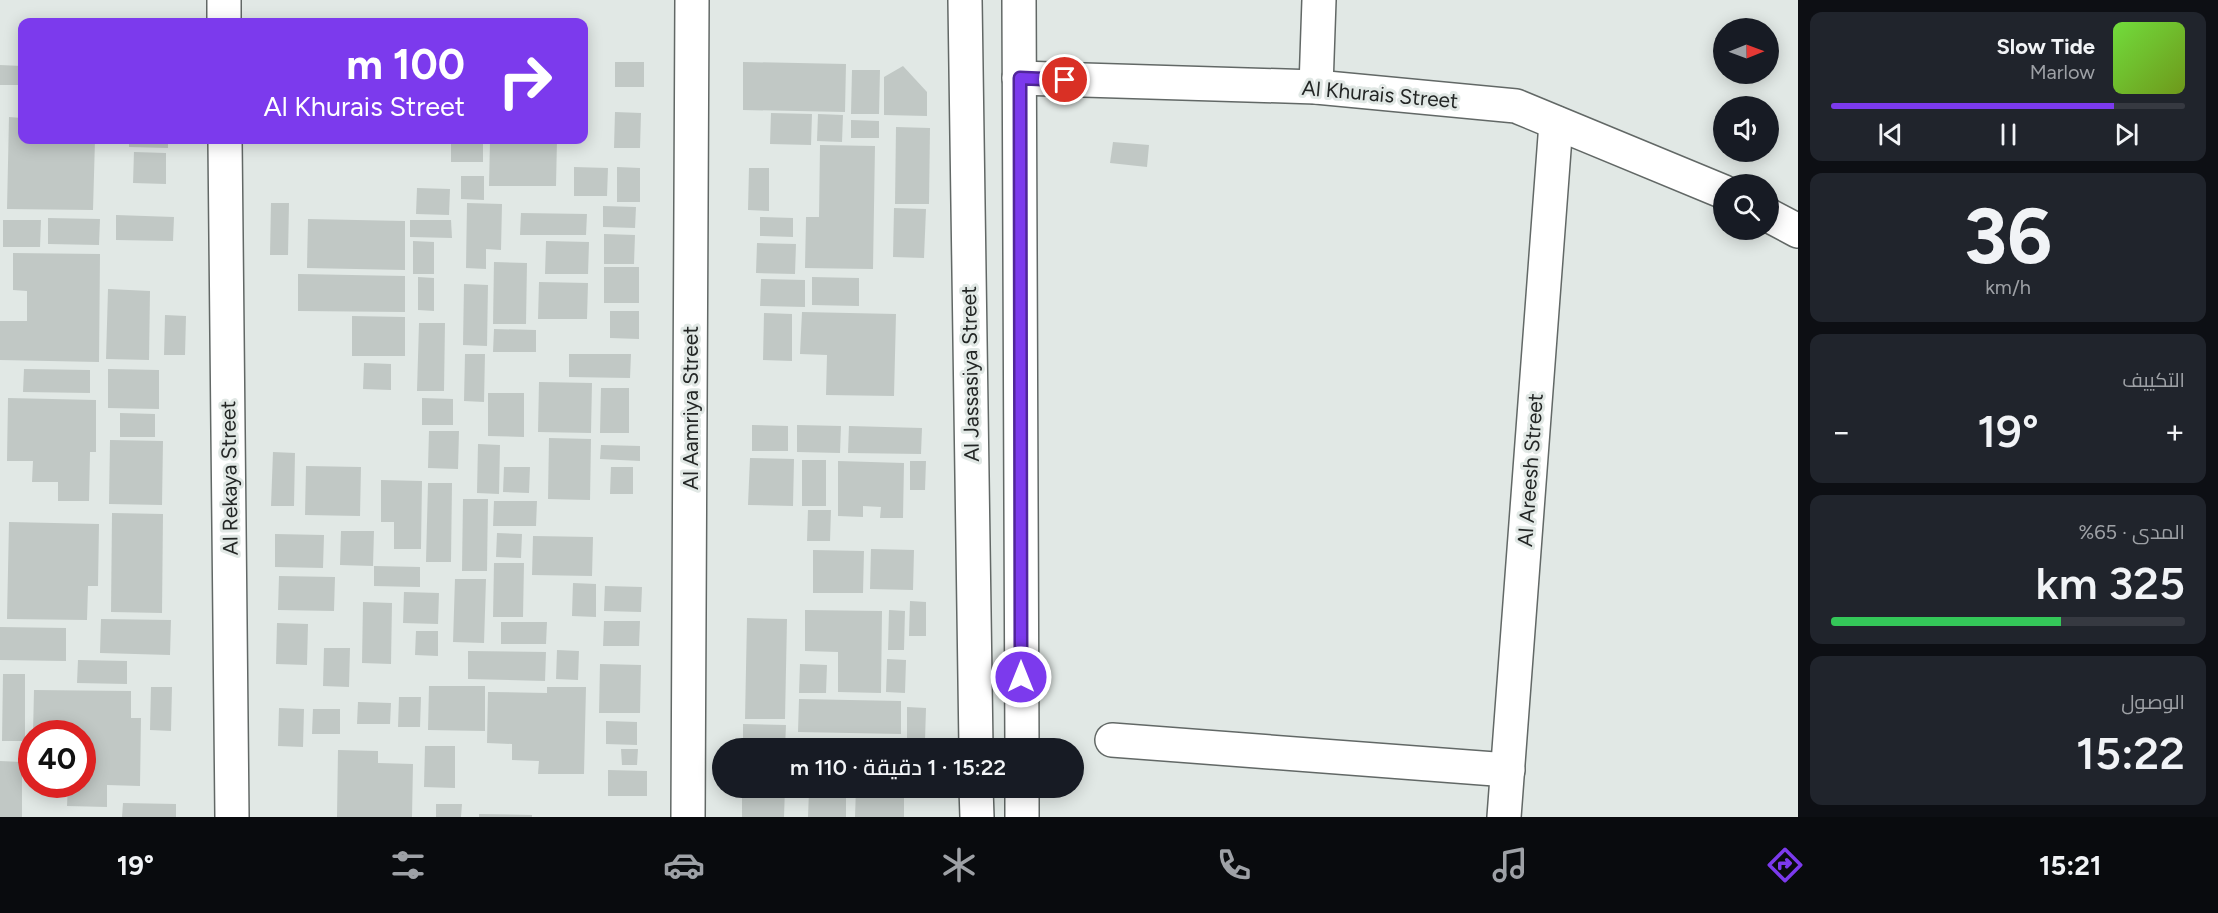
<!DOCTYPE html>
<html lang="ar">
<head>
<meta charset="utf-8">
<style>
	:root { --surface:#171b24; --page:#20242c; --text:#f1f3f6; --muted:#9ea1a6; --line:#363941; --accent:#7c3aed }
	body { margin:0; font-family:Figtree,Cairo,sans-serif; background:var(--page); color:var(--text); direction:rtl; height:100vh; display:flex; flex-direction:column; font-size:22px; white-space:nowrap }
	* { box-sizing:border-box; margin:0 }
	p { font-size:20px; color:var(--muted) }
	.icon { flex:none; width:33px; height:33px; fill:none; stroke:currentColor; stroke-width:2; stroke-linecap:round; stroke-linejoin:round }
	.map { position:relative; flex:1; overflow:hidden; direction:ltr }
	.side { display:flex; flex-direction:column; gap:12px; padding:12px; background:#0d0f14; width:420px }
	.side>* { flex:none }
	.hud { position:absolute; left:18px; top:18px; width:570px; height:126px; border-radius:12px; box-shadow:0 3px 15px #0003; direction:rtl; background:#7c3aed; color:#fff; overflow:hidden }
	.needle { width:39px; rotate:89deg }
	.fabs { position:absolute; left:1713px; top:18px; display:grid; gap:12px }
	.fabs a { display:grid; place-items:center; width:66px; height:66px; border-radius:50%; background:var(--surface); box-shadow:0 3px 15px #0003; font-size:30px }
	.speed { position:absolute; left:18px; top:720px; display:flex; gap:12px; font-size:30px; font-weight:700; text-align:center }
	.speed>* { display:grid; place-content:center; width:78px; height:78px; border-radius:50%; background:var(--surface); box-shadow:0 3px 15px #0003; line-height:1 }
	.speed .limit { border:9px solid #d22; background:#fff; color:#111 }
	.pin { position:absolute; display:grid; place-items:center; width:51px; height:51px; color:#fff; margin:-26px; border:3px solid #fff; border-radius:50%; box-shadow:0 2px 6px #0007 }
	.me { position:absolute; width:66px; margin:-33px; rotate:0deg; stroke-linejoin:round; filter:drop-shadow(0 0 4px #0008) }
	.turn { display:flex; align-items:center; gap:21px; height:126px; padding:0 24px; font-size:27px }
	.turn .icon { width:78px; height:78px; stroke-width:2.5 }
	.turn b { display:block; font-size:42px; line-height:51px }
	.big { font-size:45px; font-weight:600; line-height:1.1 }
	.side .widget { flex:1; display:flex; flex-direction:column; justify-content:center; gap:9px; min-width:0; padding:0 21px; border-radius:12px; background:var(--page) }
	.side .dial { align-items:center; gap:0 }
	.dial b { font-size:78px; line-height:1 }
	.song { display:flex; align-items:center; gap:18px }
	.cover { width:72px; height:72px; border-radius:9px; background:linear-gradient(135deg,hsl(100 70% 55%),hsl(80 70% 35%)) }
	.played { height:6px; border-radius:3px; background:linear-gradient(90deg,var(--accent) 80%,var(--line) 80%) }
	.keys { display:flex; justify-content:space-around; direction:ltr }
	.heat { display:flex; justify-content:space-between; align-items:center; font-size:33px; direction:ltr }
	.charge { height:9px; border-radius:4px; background:linear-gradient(90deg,#34c759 65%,var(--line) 0) }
	.trip { position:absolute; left:712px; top:738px; width:372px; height:60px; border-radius:30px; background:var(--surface); box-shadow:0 3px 15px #0003; font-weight:600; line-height:60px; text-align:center; direction:rtl }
	.dock { display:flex; height:96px; justify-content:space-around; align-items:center; background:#090b0e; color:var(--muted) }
	.dock .icon { width:42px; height:42px }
	.dock .on { color:var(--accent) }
	.dock b { font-size:27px; color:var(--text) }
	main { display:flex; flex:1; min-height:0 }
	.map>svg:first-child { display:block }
</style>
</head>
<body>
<main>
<section class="side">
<div class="widget">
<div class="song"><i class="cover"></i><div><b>Slow Tide</b><p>Marlow</p></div></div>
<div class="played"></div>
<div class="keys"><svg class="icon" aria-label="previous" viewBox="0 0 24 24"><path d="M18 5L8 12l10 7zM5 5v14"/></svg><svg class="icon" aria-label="pause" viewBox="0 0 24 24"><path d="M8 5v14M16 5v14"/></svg><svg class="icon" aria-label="next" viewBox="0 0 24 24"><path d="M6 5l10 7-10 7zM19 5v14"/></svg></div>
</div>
<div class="widget dial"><b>36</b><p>km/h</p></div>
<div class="widget"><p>التكييف</p>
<div class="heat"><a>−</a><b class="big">19°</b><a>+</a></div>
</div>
<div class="widget"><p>المدى · 65%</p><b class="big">325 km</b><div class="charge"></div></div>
<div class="widget"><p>الوصول</p><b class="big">15:22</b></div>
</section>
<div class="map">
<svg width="1798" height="817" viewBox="0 0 1798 817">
	<rect width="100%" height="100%" fill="#e1e8e5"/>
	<g fill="#c1c8c5">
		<rect x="615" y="62" width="29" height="25"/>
		<polygon points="743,62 846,64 845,112 743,110"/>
		<polygon points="0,65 22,66 22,85 0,85"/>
		<polygon points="903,66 927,92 927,116 884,115 884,77"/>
		<polygon points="852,70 880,70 879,114 851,114"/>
		<polygon points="615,112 641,113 640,148 614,148"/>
		<polygon points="771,113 812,114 811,145 770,144"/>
		<polygon points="818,114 843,115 842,142 817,141"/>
		<polygon points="9,117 22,118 22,140 95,140 93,210 7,209"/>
		<polygon points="851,120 879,121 879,138 851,138"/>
		<polygon points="896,127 930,128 929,204 895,204"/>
		<polygon points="129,140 168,140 168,148 129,147"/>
		<polygon points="360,140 406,140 406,143 360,142"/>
		<rect x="451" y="140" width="32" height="22"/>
		<polygon points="490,140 557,140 556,186 489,186"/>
		<polygon points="1113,142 1149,145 1147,167 1110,163"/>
		<polygon points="820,145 875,146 873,269 805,268 806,217 819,217"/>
		<polygon points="134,152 166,153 166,184 133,183"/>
		<polygon points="574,167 608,168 607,196 574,196"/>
		<polygon points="617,167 640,168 640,202 617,202"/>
		<polygon points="749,168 769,168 769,211 748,210"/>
		<polygon points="461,176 484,176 484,200 461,199"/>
		<polygon points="417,188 450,189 449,215 416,214"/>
		<polygon points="271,203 289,203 288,255 270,255"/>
		<polygon points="467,203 502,204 501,250 486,249 486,269 466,268"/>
		<polygon points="603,206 636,207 635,228 603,227"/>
		<polygon points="894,208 926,209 924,258 893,257"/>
		<polygon points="521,213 587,214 586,235 520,235"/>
		<polygon points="116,215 174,217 173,241 116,240"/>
		<polygon points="760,217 793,218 793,237 760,236"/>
		<polygon points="48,218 100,219 99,245 48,244"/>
		<polygon points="308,219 405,221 405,270 307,268"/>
		<polygon points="3,220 41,220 40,247 3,247"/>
		<polygon points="410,220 451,220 452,238 410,237"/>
		<polygon points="604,234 635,235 634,264 604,264"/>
		<polygon points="413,241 434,242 434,274 413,274"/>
		<polygon points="546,241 589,242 588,274 545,274"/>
		<polygon points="757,243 796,244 795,274 756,273"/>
		<polygon points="13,253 100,254 99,362 0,360 0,321 27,321 27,291 13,290"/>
		<polygon points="494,262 527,263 526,324 493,324"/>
		<rect x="604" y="267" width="35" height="36"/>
		<polygon points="298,274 405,276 405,312 298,311"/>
		<polygon points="418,277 434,278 434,311 418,310"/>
		<polygon points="812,277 859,278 859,306 812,305"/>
		<polygon points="761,279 805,280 805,307 760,306"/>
		<polygon points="539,282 588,283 587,319 538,319"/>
		<polygon points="464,284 488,285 487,346 463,345"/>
		<polygon points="108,289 150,291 149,360 106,359"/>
		<polygon points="610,311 639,311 639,339 610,338"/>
		<polygon points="802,312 896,314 894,396 826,395 827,355 800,354"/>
		<polygon points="764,313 792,314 792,361 763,360"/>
		<polygon points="165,315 186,316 185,355 164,355"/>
		<polygon points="352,316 405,317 405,356 352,356"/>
		<polygon points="419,323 445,323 444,391 417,391"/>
		<polygon points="494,329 536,330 536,352 493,352"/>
		<polygon points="465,354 485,354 484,402 464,401"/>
		<polygon points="569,354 631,354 630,378 569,377"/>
		<polygon points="364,363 391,364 391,390 363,389"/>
		<polygon points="24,369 90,370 90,393 23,392"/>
		<polygon points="108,369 159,370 159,409 108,408"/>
		<polygon points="539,382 592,383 591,433 538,432"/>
		<polygon points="601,388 629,388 629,433 600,433"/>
		<polygon points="488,393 524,393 524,437 488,436"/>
		<polygon points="8,398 96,400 96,452 90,452 89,501 58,501 58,482 32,482 33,461 7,461"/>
		<polygon points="422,398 453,399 453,425 422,425"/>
		<polygon points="120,413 155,414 155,437 120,437"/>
		<polygon points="752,425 788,426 788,451 752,451"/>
		<polygon points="797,425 841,426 840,453 797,452"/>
		<polygon points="849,426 922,428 921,454 848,453"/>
		<polygon points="429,431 459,431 458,469 428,468"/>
		<polygon points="549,438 591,439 590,500 548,499"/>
		<polygon points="110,440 163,441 162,505 109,504"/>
		<polygon points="478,444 500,445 499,494 477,493"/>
		<polygon points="601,445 640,446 640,461 600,459"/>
		<polygon points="273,452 295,453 294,506 271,506"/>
		<polygon points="750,458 794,459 793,506 748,505"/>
		<rect x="802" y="460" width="24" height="46"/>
		<polygon points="838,461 904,463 903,518 880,518 881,507 863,506 863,517 838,516"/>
		<polygon points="910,461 926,461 925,490 910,490"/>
		<polygon points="306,466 361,467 360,516 305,515"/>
		<polygon points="504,467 530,467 529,493 503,492"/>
		<polygon points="611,467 633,467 633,494 610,494"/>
		<polygon points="381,480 422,481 421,549 394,549 394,522 381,522"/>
		<polygon points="428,483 452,483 451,562 426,562"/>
		<polygon points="463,499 488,499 487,571 462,571"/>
		<polygon points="494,501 537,501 536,526 493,526"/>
		<polygon points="808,510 831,510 830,541 807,541"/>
		<polygon points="112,513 163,514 162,613 111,612"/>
		<polygon points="9,522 99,524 98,586 88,586 87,620 7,619"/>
		<polygon points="341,531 374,531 373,566 340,565"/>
		<polygon points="497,533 522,534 521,558 496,557"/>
		<polygon points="275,534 324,535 323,568 275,567"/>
		<polygon points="533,536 593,537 592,576 532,575"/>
		<polygon points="871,549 914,550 913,590 870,589"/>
		<polygon points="813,550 864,551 863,593 813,593"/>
		<polygon points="494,563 524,563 523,617 493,617"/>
		<polygon points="374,566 420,567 420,587 374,586"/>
		<polygon points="279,576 335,577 334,611 278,610"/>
		<polygon points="455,579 486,579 484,643 453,642"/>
		<polygon points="573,583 596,584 596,617 572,616"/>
		<polygon points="605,586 642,587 641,612 604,611"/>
		<polygon points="404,592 439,593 438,624 403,623"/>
		<polygon points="910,601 926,602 926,636 909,636"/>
		<polygon points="363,602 392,603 391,664 362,663"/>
		<polygon points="805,610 882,611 881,693 838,692 838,652 805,651"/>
		<polygon points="889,610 905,611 904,650 888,650"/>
		<polygon points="747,618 787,619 785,719 745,719"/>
		<polygon points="101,619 171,620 170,655 100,653"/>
		<polygon points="604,621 640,621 639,646 603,646"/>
		<polygon points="501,622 547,622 546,644 501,644"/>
		<polygon points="277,623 308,624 307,665 276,664"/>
		<polygon points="0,627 66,628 66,661 0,660"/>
		<polygon points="416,631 438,631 438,656 415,655"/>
		<polygon points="324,648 350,648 349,687 323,686"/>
		<polygon points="557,650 579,651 578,680 556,679"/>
		<polygon points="468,651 546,652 545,681 468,679"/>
		<polygon points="887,659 906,660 905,693 886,692"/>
		<polygon points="78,660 127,661 127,684 77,683"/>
		<polygon points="600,664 641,665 640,713 599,713"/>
		<polygon points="800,664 827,665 826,693 799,693"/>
		<polygon points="3,674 25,674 25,741 2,741"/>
		<polygon points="429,686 485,686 485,731 428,730"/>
		<polygon points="151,687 172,687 171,731 150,730"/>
		<polygon points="547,687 586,687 584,774 538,774 539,761 512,760 512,744 487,743 488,692 547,693"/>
		<polygon points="34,690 131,691 131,718 141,718 140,786 107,785 107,807 67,806 68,784 82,784 82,734 33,734"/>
		<polygon points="399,697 421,697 420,727 398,727"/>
		<polygon points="799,699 901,701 901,734 798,732"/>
		<polygon points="358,702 391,703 390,724 357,724"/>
		<polygon points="907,707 926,708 925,741 907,740"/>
		<polygon points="279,708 304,709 303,747 278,746"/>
		<polygon points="313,709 340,709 340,734 312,734"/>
		<polygon points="606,721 637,722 637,745 606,744"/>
		<polygon points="743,724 786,725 785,748 743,748"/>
		<polygon points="425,746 455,746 455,788 424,787"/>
		<polygon points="621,749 638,749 637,765 622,765"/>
		<polygon points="338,750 378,751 378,763 413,764 412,817 337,817"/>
		<polygon points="0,761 22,762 22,817 0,817"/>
		<polygon points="608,770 647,771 647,796 608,796"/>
		<polygon points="742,788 785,788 784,817 742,817"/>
		<polygon points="856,788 904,788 904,817 855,817"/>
		<polygon points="809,791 846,791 846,817 808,817"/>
		<polygon points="123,803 176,804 176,817 122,817"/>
		<polygon points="436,804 462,804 461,817 436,817"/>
		<polygon points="479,814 532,815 532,817 479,817"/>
	</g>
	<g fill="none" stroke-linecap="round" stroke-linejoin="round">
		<defs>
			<g id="minor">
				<polyline points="224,0 224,22"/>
				<polyline points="965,0 976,748"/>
				<polyline points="1019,0 1022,748"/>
				<polyline points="1019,78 1316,87 1516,106 1724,192"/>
				<polyline points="1316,87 1319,0"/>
				<polyline points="225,140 232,817"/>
				<polyline points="1768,215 1798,231"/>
				<polyline points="1112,740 1508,770"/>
				<polyline points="976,788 977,817"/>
				<polyline points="1022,788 1022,817"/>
				<polyline points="688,817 692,0"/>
				<polyline points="1504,817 1556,123"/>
			</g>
		</defs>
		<use href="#minor" stroke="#626866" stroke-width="36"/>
		<use href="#minor" stroke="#fff" stroke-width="33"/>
	</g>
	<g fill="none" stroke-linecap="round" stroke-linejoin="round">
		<defs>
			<polyline id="route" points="1021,677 1020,78 1065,80"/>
		</defs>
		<use href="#route" stroke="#51269a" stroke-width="15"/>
		<use href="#route" stroke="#7c3aed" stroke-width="10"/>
	</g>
	<g text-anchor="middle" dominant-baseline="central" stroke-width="6" stroke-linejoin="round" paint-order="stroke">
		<g font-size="21" fill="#232625" stroke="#e1e8e5">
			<text transform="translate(1380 94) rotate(5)">Al Khurais Street</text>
			<text transform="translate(970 374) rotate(-91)">Al Jassasiya Street</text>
			<text transform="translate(690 408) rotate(-90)">Al Aamriya Street</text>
			<text transform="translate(1530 470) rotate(-86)">Al Areesh Street</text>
			<text transform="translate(229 478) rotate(-91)">Al Rekaya Street</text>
		</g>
	</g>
</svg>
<div class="fabs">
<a><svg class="needle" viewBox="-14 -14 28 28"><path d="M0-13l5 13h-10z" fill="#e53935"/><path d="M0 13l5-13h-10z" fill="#9ea1a6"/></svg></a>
<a><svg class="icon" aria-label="sound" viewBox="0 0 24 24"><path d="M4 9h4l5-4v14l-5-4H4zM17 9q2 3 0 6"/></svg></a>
<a><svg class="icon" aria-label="search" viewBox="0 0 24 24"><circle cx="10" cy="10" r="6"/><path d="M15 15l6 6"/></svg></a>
</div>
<div class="speed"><div class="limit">40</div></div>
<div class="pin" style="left:1065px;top:80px;background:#d93025"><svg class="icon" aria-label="arrive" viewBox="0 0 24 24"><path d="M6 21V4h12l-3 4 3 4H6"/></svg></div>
<svg class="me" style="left:1021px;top:677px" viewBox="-20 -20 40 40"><circle r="17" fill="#7c3aed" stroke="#fff" stroke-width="3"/><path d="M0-11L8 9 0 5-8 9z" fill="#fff"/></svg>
<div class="trip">15:22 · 1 دقيقة · 110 m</div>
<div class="hud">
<div class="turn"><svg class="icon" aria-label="right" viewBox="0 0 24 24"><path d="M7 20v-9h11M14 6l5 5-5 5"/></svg><div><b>100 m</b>Al Khurais Street</div></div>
</div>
</div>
</main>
<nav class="dock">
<b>15:21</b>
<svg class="icon on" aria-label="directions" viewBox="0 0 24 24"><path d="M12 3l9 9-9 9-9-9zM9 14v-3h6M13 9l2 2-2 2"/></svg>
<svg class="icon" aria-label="music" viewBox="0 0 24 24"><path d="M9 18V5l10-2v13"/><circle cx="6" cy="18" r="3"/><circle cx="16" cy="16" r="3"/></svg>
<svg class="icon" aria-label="phone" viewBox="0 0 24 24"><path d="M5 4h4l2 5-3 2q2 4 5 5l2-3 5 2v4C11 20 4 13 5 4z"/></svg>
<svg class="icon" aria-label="climate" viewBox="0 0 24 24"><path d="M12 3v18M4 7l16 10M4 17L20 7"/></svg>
<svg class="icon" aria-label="car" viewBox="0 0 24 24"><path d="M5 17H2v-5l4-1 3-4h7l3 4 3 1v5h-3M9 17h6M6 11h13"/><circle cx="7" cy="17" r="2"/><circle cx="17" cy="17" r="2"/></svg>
<svg class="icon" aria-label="filters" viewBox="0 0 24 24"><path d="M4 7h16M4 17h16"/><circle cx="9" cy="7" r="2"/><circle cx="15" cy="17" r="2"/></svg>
<b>19°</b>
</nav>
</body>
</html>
